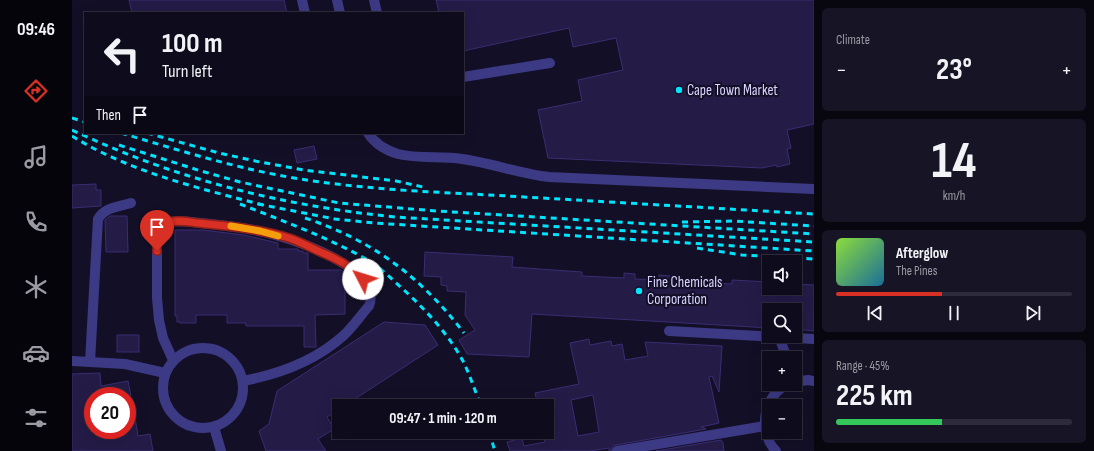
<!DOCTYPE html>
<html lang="en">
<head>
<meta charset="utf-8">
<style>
	:root { --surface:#0e0b1c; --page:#171425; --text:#f1f3f6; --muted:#9b9ba3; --line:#2e2b3b; --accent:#d93025 }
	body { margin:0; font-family:"Sofia Sans Condensed",sans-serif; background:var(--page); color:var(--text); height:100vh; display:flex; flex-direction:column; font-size:15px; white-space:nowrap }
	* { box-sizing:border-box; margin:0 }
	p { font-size:13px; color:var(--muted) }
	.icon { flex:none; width:22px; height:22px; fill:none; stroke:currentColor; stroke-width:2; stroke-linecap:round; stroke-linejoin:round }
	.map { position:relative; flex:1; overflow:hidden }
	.sheet { display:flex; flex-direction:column; gap:8px; padding:8px; background:#08060f; width:280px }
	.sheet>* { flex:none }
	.top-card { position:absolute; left:12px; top:12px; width:380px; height:122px; border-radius:0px; box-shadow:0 4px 16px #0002,0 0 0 1px var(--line); background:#0e0b1c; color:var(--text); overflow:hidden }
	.buttons { position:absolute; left:690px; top:255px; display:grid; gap:8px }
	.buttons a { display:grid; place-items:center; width:40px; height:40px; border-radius:0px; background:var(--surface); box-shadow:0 4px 16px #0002,0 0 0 1px var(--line); font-size:20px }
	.speed { position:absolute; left:12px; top:387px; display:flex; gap:8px; font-size:20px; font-weight:700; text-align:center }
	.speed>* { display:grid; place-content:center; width:52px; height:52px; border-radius:50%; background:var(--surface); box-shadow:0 4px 16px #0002,0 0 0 1px var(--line); line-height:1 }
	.speed .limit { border:6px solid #d22; background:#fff; color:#111 }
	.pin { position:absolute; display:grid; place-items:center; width:34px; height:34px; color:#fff; margin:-41px -17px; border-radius:50% 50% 50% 0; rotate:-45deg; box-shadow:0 0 4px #0007 }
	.pin .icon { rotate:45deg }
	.me { position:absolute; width:44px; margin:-22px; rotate:310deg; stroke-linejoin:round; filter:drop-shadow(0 0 3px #0008) }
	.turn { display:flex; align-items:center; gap:14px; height:84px; padding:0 12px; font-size:18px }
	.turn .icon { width:52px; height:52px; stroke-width:2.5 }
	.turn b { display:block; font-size:28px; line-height:34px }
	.then { display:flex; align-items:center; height:38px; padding:0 12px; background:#0003; gap:8px; font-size:15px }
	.big { font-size:30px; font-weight:700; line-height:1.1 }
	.sheet .tile { flex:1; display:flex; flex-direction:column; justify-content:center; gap:6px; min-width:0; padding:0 14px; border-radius:6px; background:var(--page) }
	.sheet .dial { align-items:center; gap:0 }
	.dial b { font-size:52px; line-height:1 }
	.song { display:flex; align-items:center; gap:12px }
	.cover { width:48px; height:48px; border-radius:6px; background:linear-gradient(135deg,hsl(90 70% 55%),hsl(200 70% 35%)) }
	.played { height:4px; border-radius:2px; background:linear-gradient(90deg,var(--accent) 45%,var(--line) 45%) }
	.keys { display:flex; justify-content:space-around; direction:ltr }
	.heat { display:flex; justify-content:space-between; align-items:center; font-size:22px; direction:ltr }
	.charge { height:6px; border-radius:3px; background:linear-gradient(90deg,#34c759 45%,var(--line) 0) }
	.trip { position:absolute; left:260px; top:399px; width:222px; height:40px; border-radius:0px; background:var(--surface); box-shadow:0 4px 16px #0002,0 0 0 1px var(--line); font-weight:700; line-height:40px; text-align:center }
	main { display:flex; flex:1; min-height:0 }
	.tab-bar { display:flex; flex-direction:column; width:72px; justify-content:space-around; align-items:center; background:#06040b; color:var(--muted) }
	.tab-bar .icon { width:28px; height:28px }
	.tab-bar .current { color:var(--accent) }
	.tab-bar b { font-size:18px; color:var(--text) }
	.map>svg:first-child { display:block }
</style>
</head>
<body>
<main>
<nav class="tab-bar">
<b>09:46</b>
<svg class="icon current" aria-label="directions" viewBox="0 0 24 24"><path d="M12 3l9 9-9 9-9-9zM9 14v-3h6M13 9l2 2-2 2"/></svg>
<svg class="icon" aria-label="music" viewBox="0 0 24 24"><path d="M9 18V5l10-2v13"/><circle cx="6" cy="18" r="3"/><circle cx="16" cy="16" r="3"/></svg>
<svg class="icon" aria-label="phone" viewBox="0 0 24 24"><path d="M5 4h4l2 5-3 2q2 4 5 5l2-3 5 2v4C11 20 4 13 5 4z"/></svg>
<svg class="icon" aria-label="climate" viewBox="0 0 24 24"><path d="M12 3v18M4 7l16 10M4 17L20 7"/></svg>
<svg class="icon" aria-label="car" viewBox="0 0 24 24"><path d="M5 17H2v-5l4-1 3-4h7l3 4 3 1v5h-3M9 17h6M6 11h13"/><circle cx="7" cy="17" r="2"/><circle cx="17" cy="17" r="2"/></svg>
<svg class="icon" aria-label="filters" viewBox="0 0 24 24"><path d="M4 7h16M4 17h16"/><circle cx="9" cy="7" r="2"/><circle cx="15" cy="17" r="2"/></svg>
</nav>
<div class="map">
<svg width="742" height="451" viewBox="0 0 742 451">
	<rect width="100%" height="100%" fill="#130f26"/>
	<g fill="#241b47" stroke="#3b2d73" fill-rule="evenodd">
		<polygon points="57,0 212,0 215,13 60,13"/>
		<polygon points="364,0 742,0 742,124 715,130 719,148 715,149 718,164 705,167 704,165 690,168 476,158 466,110 510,101 506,80 551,70 544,38 501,47 497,28 391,51 391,13 367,13"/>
		<polygon points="242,146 245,159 225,163 222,150"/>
		<polygon points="24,184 24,190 29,190 29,206 0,208 0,185"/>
		<polygon points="38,216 55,216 56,252 34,252 33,220"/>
		<polygon points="103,230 131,230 172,235 206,243 206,249 226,249 226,251 231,251 231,253 236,253 236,270 269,270 273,273 273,314 243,315 244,347 232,347 232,326 174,326 174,323 155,323 155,315 124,315 124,323 108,323 108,322 105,322 105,316 103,316"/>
		<polygon points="353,252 441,257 440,267 510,272 510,276 552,278 552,273 563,274 563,279 587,280 587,275 610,277 610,281 660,284 660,280 697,282 697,288 723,288 723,284 742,285 742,331 723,329 723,310 697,310 697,328 460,314 457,357 395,354 387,340 403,330 393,315 394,292 375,291 375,286 369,285 369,277 352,276"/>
		<polygon points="312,322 353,325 366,345 272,406 267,406 267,409 255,417 262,429 246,439 254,451 194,451 187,431 197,424 205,391"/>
		<rect x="45" y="335" width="22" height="17"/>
		<path d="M517 339 518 345 539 341 540 346 550 344 553 360 576 356 573 342 650 346 647 392 640 376 637 377 647 423 629 427 634 429 544 445 541 446 539 451H537V448L518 451H438L435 442 450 438 452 446 473 442 471 432H475V406H466L463 393 507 384 498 343ZM521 395 527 432 506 436 499 400Z"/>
		<polygon points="28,373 29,386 56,381 59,396 21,396 21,430 55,430 55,406 61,405 66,436 78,434 81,451 0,451 0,374"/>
		<polygon points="649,440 651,443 652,451 584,451"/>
	</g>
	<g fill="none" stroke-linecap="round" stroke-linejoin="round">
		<g stroke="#3d3a85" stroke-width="10">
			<polyline points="230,0 233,13"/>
			<polyline points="265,0 268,13"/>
			<polyline points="302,0 305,13"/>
			<polyline points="391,77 478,63"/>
			<path d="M296 133C303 144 313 150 326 154 346 159 369 156 390 159 420 163 448 174 477 177L742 189"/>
			<polyline points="597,331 742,339"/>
			<polyline points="707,337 715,358"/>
			<circle cx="131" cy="388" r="40"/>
			<path d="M101 360 91 338 87 320 85 298V235C87 229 89 223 96 222 107 220 119 222 129 223 149 225 168 227 187 231 214 236 312 267 297 306 288 316 281 327 271 336 243 361 208 374 171 381"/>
			<polyline points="0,361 53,364 93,373"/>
			<path d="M18 362 26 219C33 207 46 207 59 203"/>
			<polyline points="723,382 736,380 742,381"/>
			<polyline points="142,427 149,451"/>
			<polyline points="545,451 693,426"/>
			<path d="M704 451C685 432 691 394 717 384"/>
		</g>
		<g stroke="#00e5ff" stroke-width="3" stroke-dasharray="6 5" stroke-linecap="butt">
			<polyline points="0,118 13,122"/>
			<path d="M0 130C106 180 207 205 323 217L742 242"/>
			<path d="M49 133C106 150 163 168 222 178 293 190 365 192 436 196 538 202 640 208 742 214"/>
			<polyline points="75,133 147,153 188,162 232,170 324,181 351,187"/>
			<path d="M0 136C58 172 126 188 191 205"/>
			<polyline points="47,145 129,171 168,182 267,203 365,211 742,234"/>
			<path d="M168 204C211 221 255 237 296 260 305 266 314 273 322 281 348 304 374 330 391 361 398 375 403 391 409 406"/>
			<polyline points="186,204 263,219 302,223 742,251"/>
			<path d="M233 218C300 240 349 277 392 333"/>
			<polyline points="610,222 661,221 742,226"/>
			<polyline points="625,248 670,255 742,259"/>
			<polyline points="417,432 423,451"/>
		</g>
	</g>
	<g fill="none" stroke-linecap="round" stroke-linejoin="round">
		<defs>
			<path id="route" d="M85 251C85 242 83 231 91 225 99 218 117 222 126 223 157 226 187 229 217 238 229 242 241 249 253 254 267 260 281 267 291 279"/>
		</defs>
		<use href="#route" stroke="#8d1f18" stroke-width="10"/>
		<use href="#route" stroke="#d93025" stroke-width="7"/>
		<polyline stroke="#f59e0b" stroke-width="7" points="159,226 188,231 206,236"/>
	</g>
	<g fill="#00e5ff" stroke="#130f26" stroke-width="1.5">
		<circle cx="607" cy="90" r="4"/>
		<circle cx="567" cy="291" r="4"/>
	</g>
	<g text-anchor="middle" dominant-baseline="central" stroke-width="4" stroke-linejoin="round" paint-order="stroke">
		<g font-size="15" fill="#d9d4ff" stroke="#130f26" text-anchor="start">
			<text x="615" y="90">Cape Town Market</text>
			<text x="575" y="282">Fine Chemicals<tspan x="575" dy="17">Corporation</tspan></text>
		</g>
	</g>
</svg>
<div class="buttons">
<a><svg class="icon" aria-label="sound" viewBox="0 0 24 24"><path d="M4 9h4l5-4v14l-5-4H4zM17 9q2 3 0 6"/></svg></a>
<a><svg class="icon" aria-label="search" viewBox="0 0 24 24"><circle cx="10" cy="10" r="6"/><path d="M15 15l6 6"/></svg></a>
<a>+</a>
<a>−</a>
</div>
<div class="speed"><div class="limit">20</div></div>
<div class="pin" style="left:85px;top:251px;background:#d93025"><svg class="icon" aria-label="arrive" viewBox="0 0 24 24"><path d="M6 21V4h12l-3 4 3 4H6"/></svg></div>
<svg class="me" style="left:291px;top:279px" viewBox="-20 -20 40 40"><circle r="19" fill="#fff"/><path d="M0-13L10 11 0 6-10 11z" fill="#d93025"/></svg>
<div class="trip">09:47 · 1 min · 120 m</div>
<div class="top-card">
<div class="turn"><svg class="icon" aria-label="left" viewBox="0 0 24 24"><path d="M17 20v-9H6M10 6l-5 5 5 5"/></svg><div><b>100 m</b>Turn left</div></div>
<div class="then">Then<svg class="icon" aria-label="arrive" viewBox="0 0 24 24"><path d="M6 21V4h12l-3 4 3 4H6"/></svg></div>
</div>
</div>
<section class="sheet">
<div class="tile"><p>Climate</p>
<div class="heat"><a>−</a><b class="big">23°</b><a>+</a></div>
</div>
<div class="tile dial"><b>14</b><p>km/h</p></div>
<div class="tile">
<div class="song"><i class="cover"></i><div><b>Afterglow</b><p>The Pines</p></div></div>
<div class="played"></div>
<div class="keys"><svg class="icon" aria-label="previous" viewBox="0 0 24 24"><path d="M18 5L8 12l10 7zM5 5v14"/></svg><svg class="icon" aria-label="pause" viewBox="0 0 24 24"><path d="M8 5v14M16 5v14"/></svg><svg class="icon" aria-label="next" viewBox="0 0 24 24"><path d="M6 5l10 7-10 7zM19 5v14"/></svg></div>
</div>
<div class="tile"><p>Range · 45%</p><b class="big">225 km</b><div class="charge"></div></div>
</section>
</main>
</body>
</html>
